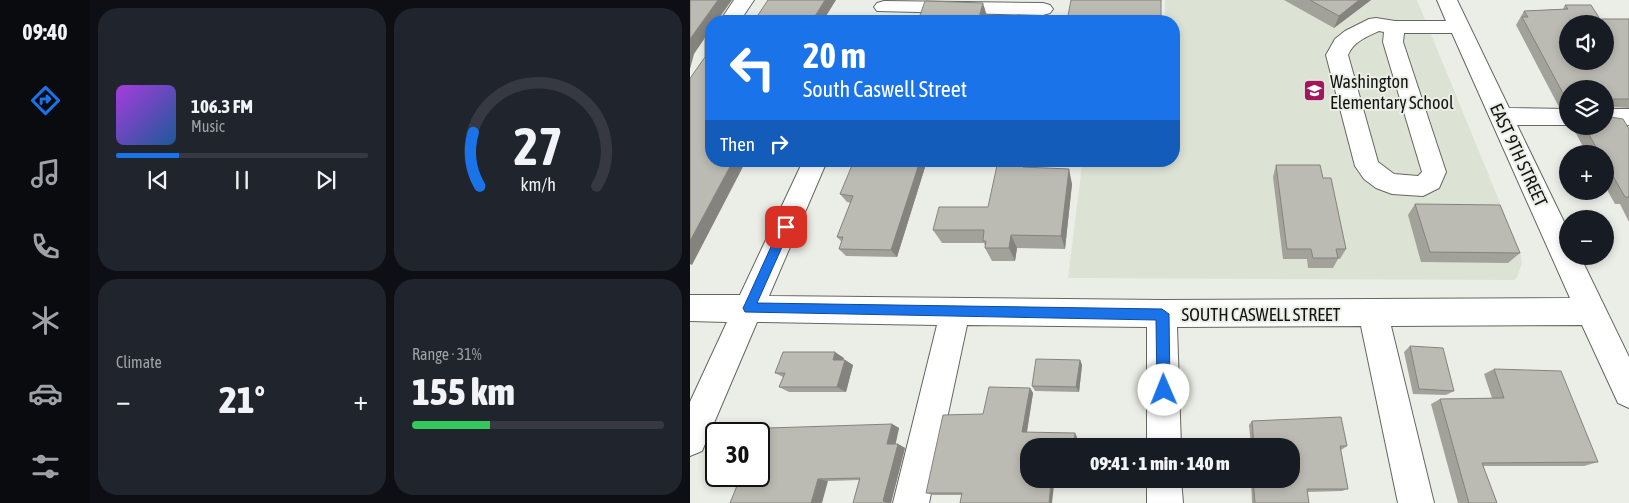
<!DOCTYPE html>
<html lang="en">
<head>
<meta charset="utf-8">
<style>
	:root { --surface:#171b24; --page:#20242c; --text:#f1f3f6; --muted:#9ea1a6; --line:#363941; --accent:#1a73e8 }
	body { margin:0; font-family:"Asap Condensed",sans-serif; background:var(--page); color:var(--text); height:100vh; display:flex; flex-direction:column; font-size:19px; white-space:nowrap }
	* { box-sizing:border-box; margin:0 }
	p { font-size:16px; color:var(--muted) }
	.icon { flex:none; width:28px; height:28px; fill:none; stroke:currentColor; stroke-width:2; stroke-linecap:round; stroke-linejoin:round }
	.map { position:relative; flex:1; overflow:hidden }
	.side { display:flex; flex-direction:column; gap:8px; padding:8px; background:#0d0f14; width:600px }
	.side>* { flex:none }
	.hud { position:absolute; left:15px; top:15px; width:475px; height:152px; border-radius:20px; box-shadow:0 2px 8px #0003; background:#1a73e8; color:#fff; overflow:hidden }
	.tools { position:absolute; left:869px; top:15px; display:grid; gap:10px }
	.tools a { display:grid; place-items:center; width:55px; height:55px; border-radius:50%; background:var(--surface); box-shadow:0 2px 8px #0003; font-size:25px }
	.speed { position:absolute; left:15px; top:422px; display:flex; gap:10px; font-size:25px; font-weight:700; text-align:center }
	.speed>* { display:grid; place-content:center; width:65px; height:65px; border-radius:50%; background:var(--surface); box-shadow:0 2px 8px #0003; line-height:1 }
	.speed .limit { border:2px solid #111; border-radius:8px; background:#fff; color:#111 }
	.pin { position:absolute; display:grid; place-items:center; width:42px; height:42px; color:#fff; margin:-21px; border-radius:10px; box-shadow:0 2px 8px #0006 }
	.me { position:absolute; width:55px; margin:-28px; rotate:359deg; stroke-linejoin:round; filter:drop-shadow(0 0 4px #0008) }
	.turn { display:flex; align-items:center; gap:18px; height:105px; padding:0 15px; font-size:22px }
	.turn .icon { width:65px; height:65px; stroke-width:2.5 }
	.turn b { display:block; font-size:35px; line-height:42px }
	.then { display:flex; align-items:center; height:48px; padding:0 15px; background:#0003; gap:10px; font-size:19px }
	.big { font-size:38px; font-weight:800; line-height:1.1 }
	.side .widget { flex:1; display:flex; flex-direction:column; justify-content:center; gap:8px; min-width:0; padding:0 18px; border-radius:20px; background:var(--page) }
	.side .dial { align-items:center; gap:0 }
	.dial svg { height:130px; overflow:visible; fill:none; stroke:var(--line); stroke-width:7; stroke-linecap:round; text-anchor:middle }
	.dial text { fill:var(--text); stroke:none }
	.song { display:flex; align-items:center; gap:15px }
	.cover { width:60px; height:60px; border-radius:8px; background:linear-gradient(135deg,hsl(280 70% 55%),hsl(210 70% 35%)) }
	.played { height:5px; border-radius:2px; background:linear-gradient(90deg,var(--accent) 25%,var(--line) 25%) }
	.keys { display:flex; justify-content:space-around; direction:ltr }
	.heat { display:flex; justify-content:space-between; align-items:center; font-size:28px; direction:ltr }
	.charge { height:8px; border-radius:4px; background:linear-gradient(90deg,#34c759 31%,var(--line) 0) }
	.side .tiles { flex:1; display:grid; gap:8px; grid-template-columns:repeat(2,1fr) }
	.trip { position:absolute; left:330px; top:438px; width:280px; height:50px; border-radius:20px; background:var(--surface); box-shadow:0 2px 8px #0003; font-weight:800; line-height:50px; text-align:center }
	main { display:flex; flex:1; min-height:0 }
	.menu { display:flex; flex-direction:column; width:90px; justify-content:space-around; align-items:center; background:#090b0e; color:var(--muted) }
	.menu .icon { width:35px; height:35px }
	.menu .current { color:var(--accent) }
	.menu b { font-size:22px; color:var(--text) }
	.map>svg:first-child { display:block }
</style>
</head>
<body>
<main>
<nav class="menu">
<b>09:40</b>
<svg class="icon current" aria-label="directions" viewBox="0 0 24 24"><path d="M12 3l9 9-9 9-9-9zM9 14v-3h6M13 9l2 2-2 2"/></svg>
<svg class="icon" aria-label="music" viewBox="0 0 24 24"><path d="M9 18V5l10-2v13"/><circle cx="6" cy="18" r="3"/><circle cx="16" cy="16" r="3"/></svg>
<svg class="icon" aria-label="phone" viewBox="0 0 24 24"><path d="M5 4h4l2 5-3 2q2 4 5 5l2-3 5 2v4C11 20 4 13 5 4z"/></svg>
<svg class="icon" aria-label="climate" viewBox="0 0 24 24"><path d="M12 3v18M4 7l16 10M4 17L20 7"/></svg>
<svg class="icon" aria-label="car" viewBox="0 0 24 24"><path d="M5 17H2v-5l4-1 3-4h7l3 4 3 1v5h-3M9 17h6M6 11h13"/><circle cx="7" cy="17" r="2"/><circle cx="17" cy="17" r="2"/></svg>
<svg class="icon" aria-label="filters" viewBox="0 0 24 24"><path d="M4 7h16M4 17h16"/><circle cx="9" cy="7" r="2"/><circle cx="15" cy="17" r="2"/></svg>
</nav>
<section class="side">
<div class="tiles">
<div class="widget">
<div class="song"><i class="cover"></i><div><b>106.3 FM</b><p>Music</p></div></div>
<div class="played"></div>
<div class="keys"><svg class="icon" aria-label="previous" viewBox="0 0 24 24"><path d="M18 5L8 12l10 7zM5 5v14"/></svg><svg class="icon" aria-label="pause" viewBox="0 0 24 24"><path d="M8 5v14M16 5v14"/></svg><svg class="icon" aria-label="next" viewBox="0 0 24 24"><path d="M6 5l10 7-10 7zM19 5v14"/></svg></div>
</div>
<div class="widget dial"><svg viewBox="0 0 100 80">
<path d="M14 69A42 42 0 1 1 86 69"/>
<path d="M14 69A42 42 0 0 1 10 36" stroke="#1a73e8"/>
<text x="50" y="56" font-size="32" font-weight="700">27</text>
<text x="50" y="72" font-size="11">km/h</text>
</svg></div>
<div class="widget"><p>Climate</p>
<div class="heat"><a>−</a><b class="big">21°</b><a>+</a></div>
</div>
<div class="widget"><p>Range · 31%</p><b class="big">155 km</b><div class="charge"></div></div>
</div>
</section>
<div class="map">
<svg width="939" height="503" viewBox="0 0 939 503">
	<rect width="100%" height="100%" fill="#ebeee6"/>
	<polygon fill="#dde3d4" points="475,0 727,0 831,254 832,263 827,277 824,280 378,278 392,165 287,164 287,161 484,161 484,21 475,21"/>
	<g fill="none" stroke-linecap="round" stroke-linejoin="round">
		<defs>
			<g id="minor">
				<polygon points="44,0 64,0 50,21 30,21"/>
				<path d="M747 0H767L819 108 878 109V125H827L878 230V256H890L939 357V408L928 403 892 325 701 326 744 503H708L671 326 487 327 491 446H457V327L277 325 239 503H203L247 325 67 322 12 451 0 456V402L37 322 0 321V295H50L113 161H137L79 296 472 300 880 298 762 33H714L713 42 756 172 749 188 733 196 702 194 686 188 674 179 665 166 636 55 645 39 655 31 679 19 686 18 705 21H756ZM689 31 694 32 693 42 732 172 728 176 704 174 688 162 658 55C663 42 676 37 689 31Z"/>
				<polygon points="194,1 353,3 360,5 363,9 360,13 353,15 187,11 184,7 187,3"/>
				<rect x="915" y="109" width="24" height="16"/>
				<polygon points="457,479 491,479 493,503 457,503"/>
			</g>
		</defs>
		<use href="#minor" stroke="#646760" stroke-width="2"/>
		<use href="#minor" fill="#fff" fill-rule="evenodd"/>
	</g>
	<g fill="#a2a19a">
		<polygon points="594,0 681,0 644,28"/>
		<polygon points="875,5 910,19 939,19 939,108 922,107 921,117 939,129 939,222 930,204 925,204 915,186 915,154 897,154 882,126 915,126 878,89 878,108 869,107 826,25 834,11 873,9"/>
		<polygon points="236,164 207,257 156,256 149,249 152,242 147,237 161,203 157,202 150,194"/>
		<polygon points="586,165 633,178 656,249 650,259 648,259 643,268 618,268 617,259 593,259 583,177"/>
		<polygon points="340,166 340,167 382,184 375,249 327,248 325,261 302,261 295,248 295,246 294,243 252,243 243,230 298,207"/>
		<polygon points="725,204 830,253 818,263 731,262 718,215"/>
		<polygon points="720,346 764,391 756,395 723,394 714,352"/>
		<polygon points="154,358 153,360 155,360 163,365 156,392 99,392 89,387 93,377 85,373"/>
		<polygon points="390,360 392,365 389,392 345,391 342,386"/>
		<polygon points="804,369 908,462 894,466 793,466 807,503 768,503 741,404 750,399 802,398 794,374"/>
		<polygon points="340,388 343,393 337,433 387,437 386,444 339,479 383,479 382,486 364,485 271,495 243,495 236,493 293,414"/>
		<polygon points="562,421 657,446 651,450 658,489 652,491 617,492 619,503 562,503 561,479 601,479 601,446 561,446 559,425"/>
		<polygon points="202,424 209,428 205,444 208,444 215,448 201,503 202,503 163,503 169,480 138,481 40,503"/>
	</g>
	<g fill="#84837d">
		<polygon points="28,0 42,0 27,21 21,21 21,29 4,54 0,69 0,39"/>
		<polygon points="135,0 146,0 133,21 122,21"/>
		<polygon points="669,0 681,0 644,28 649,16"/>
		<polygon points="293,3 297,16 296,21 288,21"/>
		<polygon points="43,161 56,161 2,265 0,264 0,241"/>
		<polygon points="230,161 235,161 236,164 207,257 201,250"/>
		<polygon points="334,161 339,161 340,166 338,182 333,167"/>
		<polygon points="379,169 382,184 375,249 371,236"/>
		<polygon points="321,235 327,248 325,261 319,248"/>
		<polygon points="145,352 154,358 151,365 143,360"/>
		<polygon points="155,360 163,365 156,392 147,387"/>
		<polygon points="390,360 392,365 389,392 386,387"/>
		<polygon points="340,388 343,393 336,436 332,432"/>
		<polygon points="202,424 209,428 205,447 197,444"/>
		<polygon points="385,433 387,437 386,446 384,444"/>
		<polygon points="208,444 215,448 201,503 202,503 198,503 193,501"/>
		<polygon points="128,479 138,481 132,503 121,503"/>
		<polygon points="380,479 383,479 382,486 380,483"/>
		<polygon points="361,483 364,485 362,503 359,503"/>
	</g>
	<g fill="#bcbbb3" stroke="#84837d" fill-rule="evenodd">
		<polygon points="0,0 28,0 0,39"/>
		<polygon points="78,0 135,0 122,21 64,21"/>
		<polygon points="381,0 471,0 471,21 377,21"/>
		<polygon points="620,0 669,0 649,16"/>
		<polygon points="235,1 293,3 288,21 228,21"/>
		<path d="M875 5H901L910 19H939V99H923L921 117 933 119 939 129V197H935L915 162V154H910L894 126H915V89H878V99H876L832 17H838L834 11 878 9ZM878 24H915V61H878Z"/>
		<polygon points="15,39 21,39 21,161 43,161 0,241 0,78 1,77 15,57"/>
		<polygon points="169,161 230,161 201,250 149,249 153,237 147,237 163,196 150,194 163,163 168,164"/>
		<polygon points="308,161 334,161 333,167 379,169 371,236 321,235 319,248 295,248 296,241 293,241 294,230 243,230 249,207 298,207"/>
		<polygon points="586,165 630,165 633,178 641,178 656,249 646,249 648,258 623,258 621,249 597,249"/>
		<polygon points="725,204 810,205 830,253 740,252"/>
		<polygon points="720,346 753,348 764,391 729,389"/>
		<polygon points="93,352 145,352 143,360 155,360 147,387 89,387 95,373 85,373"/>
		<polygon points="346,359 390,360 386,387 342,386"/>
		<polygon points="804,369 871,371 908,462 792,463 807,503 779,503 750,399 814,398"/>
		<polygon points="299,387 340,388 332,432 385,433 384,444 393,444 393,446 339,446 339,479 380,479 380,483 361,483 359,503 270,503 272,493 236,493 253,415 293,414"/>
		<polygon points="651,417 657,446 650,446 658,489 617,489 619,503 565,503 563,479 601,479 601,446 564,446 562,421"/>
		<polygon points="202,424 197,444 208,444 193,501 198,503 163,503 170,478 128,479 121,503 40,503 51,476 49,476 69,476 69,434 67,434 68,431 78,431 79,428"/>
	</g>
	<polygon fill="#1a73e8" stroke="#114b97" points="96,222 101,227 67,303 472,309 479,314 480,390 478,395 474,397 469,395 467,390 466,320 55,312 53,308 55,304 90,227"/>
	<defs>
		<symbol id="school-square" viewBox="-11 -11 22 22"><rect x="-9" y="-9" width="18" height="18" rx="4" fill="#a2165e" stroke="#ebeee6"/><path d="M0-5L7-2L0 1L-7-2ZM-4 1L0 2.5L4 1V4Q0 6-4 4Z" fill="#fff"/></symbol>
	</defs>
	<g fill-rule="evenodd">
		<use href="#school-square" x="612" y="78" width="25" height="25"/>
	</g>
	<g text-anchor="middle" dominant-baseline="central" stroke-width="4" stroke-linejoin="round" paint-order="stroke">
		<g font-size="18" fill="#131412" stroke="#ebeee6" text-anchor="start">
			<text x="640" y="81">Washington<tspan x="640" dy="21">Elementary School</tspan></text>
		</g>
		<g font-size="18" fill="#131412" stroke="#ebeee6">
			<text transform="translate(829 155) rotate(65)">EAST 9TH STREET</text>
			<text x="571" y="314">SOUTH CASWELL STREET</text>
		</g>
	</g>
</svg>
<div class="tools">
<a><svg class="icon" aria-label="sound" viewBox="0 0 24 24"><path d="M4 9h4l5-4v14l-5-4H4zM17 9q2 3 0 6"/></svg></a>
<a><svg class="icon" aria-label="layers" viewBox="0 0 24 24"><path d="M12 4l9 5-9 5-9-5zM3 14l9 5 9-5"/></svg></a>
<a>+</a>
<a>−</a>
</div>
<div class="speed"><div class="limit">30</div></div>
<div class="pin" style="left:96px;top:227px;background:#d93025"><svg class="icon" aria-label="arrive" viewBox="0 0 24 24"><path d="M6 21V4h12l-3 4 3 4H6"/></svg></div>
<svg class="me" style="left:474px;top:390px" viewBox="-20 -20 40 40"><circle r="19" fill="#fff"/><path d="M0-13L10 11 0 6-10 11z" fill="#1a73e8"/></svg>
<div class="trip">09:41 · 1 min · 140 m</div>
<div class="hud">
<div class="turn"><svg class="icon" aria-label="left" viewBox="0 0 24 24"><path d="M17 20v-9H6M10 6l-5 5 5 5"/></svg><div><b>20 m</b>South Caswell Street</div></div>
<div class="then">Then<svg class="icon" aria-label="right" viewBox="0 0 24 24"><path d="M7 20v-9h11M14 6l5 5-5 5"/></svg></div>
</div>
</div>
</main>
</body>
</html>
